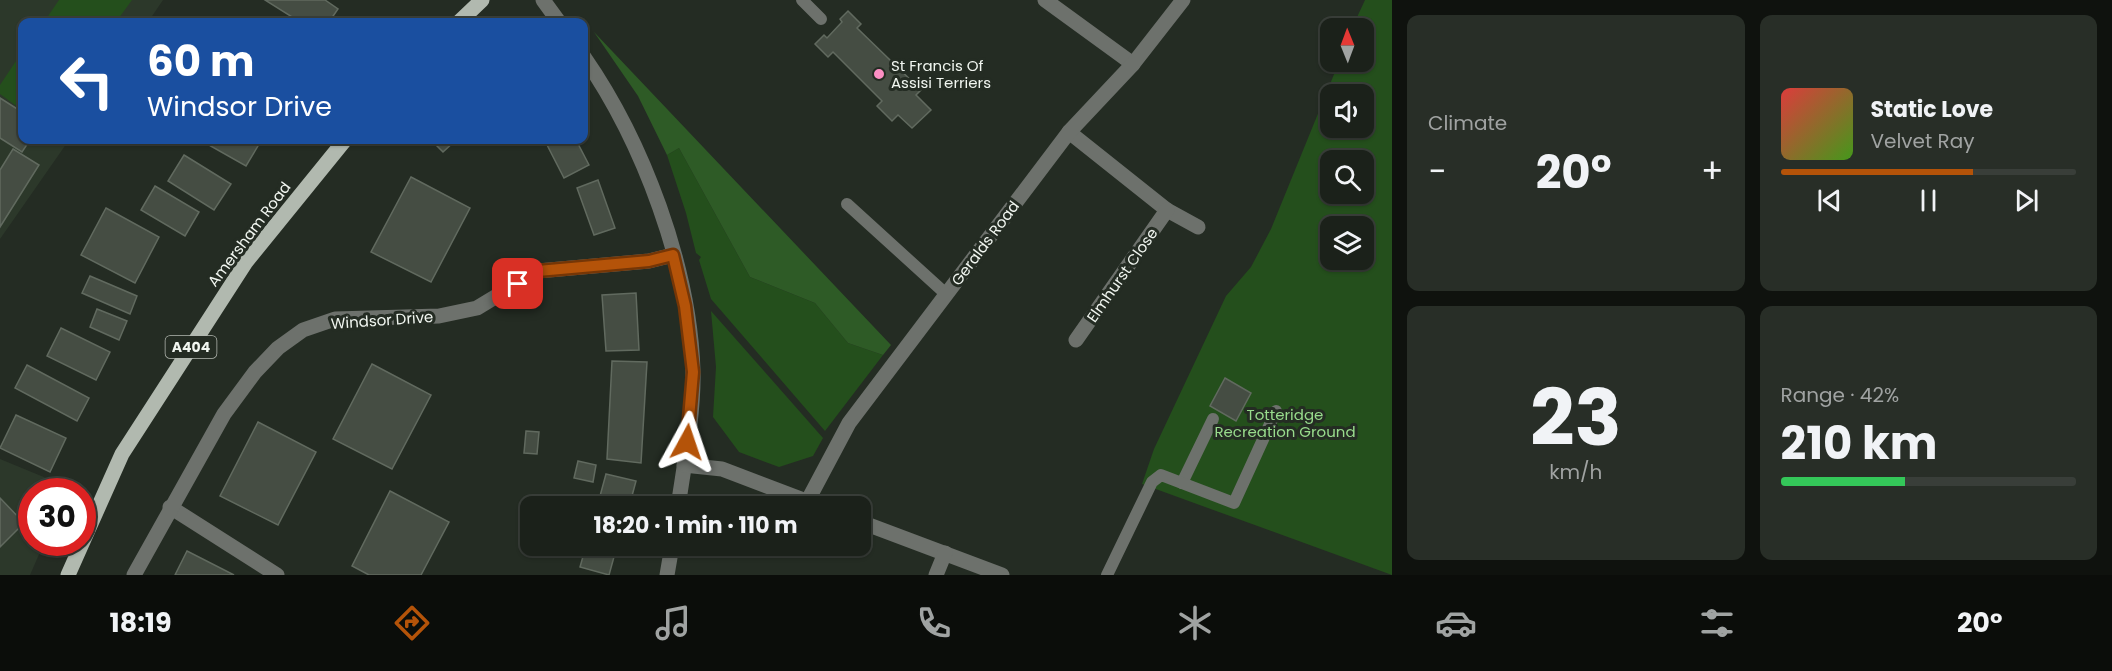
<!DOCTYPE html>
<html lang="en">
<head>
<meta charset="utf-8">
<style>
	:root { --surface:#1b211a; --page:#282e27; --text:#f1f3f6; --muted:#a0a3a2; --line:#393e39; --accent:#b45309 }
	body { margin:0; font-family:Poppins,sans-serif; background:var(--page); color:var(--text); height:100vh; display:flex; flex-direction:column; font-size:22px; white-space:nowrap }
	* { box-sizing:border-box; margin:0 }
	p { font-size:20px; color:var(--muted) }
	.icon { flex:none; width:33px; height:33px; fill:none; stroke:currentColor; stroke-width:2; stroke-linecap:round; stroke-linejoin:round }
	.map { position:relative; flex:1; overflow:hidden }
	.details { display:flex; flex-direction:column; gap:15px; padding:15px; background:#0f120e; width:720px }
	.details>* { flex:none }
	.banner { position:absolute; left:18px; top:18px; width:570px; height:126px; border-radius:12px; box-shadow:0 2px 4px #0004,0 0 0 2px var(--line); background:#1a4fa0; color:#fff; overflow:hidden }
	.needle { width:39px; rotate:359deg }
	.tools { position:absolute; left:1320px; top:18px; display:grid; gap:12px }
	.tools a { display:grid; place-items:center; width:54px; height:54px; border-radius:12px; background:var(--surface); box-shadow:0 2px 4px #0004,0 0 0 2px var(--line); font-size:30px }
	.speed { position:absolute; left:18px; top:478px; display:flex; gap:12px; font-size:30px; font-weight:700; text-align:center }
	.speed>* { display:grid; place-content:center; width:78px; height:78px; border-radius:50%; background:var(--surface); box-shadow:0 2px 4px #0004,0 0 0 2px var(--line); line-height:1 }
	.speed .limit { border:9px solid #d22; background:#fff; color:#111 }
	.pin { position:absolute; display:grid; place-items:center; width:51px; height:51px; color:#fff; margin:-26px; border-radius:12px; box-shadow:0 3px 9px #0006 }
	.me { position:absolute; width:66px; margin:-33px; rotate:5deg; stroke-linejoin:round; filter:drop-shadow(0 0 4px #0008) }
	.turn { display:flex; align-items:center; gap:21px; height:126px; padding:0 30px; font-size:27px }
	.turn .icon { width:78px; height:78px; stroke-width:2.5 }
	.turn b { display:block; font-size:42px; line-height:51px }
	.big { font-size:45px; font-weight:700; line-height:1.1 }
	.details .card { flex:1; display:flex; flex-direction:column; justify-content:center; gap:9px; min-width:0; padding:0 21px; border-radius:12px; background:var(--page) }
	.details .dial { align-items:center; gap:0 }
	.dial b { font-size:78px; line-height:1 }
	.song { display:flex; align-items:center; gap:18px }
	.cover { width:72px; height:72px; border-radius:9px; background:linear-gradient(135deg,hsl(0 70% 55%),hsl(100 70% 35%)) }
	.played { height:6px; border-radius:3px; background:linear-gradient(90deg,var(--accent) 65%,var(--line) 65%) }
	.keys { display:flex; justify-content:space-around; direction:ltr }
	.heat { display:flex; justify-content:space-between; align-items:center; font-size:33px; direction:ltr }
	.charge { height:9px; border-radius:4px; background:linear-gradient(90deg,#34c759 42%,var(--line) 0) }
	.details .tiles { flex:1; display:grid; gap:15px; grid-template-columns:repeat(2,1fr) }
	.trip { position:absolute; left:520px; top:496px; width:351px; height:60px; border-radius:12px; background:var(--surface); box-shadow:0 2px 4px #0004,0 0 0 2px var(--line); font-weight:700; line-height:60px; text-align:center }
	.tabs { display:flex; height:96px; justify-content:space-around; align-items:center; background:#0b0d0a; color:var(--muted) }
	.tabs .icon { width:42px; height:42px }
	.tabs .current { color:var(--accent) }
	.tabs b { font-size:27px; color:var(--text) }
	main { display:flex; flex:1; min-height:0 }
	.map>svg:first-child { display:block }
</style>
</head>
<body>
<main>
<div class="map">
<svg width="1392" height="575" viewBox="0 0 1392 575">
	<rect width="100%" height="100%" fill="#242c23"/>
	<g fill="#2c382a">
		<polygon points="0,0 163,0 148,22 22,22 22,140 69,140 0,239"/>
		<polygon points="0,459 68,487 66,492 32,492 32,543 44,543 30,575 0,575"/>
	</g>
	<g fill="#244f1c" fill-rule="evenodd">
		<polygon points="59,0 132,0 116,22 44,22"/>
		<path d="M1365 0H1392V575L1142 484 1154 449 1226 296 1251 267 1271 229 1339 62H1364V28H1352ZM1330 94H1364V128H1330ZM1330 160H1364V194H1330ZM1330 226H1364V260H1330Z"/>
		<polygon points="22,52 22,110 0,94 0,85"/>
		<polygon points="679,148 750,277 815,303 848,343 883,355 825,431 711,299 699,260 701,257 696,253 686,213 667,155"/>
		<polygon points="711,311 823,438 813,456 779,467 739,452 713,417 716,367"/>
	</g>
	<polygon fill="#2e5b26" points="594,32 891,345 883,355 848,343 815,303 750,277 679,148 667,155 638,96"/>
	<g fill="#454d43" stroke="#616a5f" stroke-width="1.5">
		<polygon points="265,0 325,0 338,9 329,22 300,22"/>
		<polygon points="848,11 861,24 857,28 921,90 916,95 931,110 912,128 898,115 892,121 877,106 882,101 833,52 828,57 815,44 824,35 827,38 842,22 840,19"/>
		<polygon points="0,98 22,112 22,140 30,140 22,152 0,138"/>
		<polygon points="200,140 258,140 261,141 246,166"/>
		<polygon points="431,140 456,140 443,152"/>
		<polygon points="549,140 576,140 589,165 564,178 545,141"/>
		<polygon points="13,149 39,165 0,227 0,170"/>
		<polygon points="184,155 231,184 214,210 168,181"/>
		<polygon points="411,177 470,208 431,282 371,252"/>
		<polygon points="598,180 615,228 594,235 577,188"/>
		<polygon points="155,186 199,212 185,236 141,210"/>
		<polygon points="106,208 159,237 135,283 81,255"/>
		<polygon points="90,276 137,296 130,314 82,293"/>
		<polygon points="636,293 639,350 606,351 602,295"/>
		<polygon points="97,309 127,321 119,340 90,327"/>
		<polygon points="61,328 110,352 96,380 47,356"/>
		<polygon points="612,361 647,362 641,463 607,459"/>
		<polygon points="372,364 431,395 392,469 333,439"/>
		<polygon points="27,365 89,398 77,421 15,388"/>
		<polygon points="1225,378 1251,393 1236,421 1210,406"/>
		<polygon points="16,415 66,438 50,472 0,448"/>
		<polygon points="258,422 316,452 278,525 220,496"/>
		<polygon points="526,431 539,432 537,454 524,453"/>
		<polygon points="578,461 596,465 593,482 574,478"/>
		<polygon points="606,474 636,481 629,507 597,507"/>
		<polygon points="390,491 449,522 421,575 369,575 352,566"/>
		<polygon points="0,498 24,523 0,547"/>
		<polygon points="586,546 617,546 609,575 580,567"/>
		<polygon points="187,551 234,575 175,575"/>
	</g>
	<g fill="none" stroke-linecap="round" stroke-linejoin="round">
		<g stroke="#6d716c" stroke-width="12">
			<polyline points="802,0 821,19"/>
			<polyline points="847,204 946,294"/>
			<polyline points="1182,483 1213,419"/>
			<polyline points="1107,575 1152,482 1161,475 1234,503 1276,411"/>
		</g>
		<g stroke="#6d716c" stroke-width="15">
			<polyline points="543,0 559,22"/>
			<polyline points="1045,0 1133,64"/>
			<path d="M584 57C643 142 690 267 693 371 694 413 684 466 678 507"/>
			<polyline points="1069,132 1167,210 1198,227"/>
			<polyline points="1076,340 1167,210"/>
			<polyline points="684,465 722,469 822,507"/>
			<polyline points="807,502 849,423 1069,132 1133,64 1183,0"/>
			<polyline points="170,507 277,575"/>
			<polyline points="861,522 1002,575"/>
			<polyline points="134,575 224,414 255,372 278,348 303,330 335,319 439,316 477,308 538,271 649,261 673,255"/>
			<polyline points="667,575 672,546"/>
			<polyline points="936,575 945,553"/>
		</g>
		<g stroke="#b1b9af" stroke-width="15">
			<polyline points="459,22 482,0"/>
			<polyline points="68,575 122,454 246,262 345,140"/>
		</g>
	</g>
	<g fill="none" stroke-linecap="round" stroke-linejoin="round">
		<defs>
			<polyline id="route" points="518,284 538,271 649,261 673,255 685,306 693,372 687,442"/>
		</defs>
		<use href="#route" stroke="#753606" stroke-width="15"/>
		<use href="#route" stroke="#b45309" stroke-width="10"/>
	</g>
	<circle fill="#fc8fc3" stroke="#242c23" stroke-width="2" cx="879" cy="74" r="6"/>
	<g text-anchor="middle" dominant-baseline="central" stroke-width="6" stroke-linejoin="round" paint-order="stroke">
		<rect fill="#242c23" stroke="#b4b9b2" stroke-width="1.5" x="165.5" y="336" width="51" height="22" rx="4.5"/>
		<g font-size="14" font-weight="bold" fill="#f1f6f0">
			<text x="191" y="347">A404</text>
		</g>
		<g font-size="15" fill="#f1f6f0" stroke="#242c23" text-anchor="start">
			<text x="891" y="65">St Francis Of<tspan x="891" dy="17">Assisi Terriers</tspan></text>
		</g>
		<g font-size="15" fill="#f1f6f0" stroke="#242c23">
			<text transform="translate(249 234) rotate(-53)">Amersham Road</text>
			<text transform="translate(985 243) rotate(-53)">Geralds Road</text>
			<text transform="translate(1122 275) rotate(-55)">Elmhurst Close</text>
			<text transform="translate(382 320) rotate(-4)">Windsor Drive</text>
		</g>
		<g font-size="15" fill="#98db8c" stroke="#242c23">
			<text x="1285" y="414">Totteridge<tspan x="1285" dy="17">Recreation Ground</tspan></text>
		</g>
	</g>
</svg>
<div class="tools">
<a><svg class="needle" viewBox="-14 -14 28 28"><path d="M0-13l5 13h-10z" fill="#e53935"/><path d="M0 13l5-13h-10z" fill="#a0a3a2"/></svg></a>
<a><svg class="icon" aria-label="sound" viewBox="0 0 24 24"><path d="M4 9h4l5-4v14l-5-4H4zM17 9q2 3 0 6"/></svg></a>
<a><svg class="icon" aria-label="search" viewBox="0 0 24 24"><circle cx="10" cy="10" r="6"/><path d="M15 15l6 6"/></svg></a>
<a><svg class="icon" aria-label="layers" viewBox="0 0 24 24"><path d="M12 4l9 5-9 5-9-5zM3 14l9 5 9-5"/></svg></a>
</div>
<div class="speed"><div class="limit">30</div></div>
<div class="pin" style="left:518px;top:284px;background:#d93025"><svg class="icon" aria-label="arrive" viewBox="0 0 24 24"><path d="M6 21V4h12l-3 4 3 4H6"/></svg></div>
<svg class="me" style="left:687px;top:442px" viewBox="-20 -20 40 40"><path d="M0-17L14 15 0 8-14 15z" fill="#b45309" stroke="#fff" stroke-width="4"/></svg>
<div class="trip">18:20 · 1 min · 110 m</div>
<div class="banner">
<div class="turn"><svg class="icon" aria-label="left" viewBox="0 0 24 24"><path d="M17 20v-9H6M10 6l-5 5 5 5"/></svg><div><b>60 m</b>Windsor Drive</div></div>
</div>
</div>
<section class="details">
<div class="tiles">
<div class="card"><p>Climate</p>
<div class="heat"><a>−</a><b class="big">20°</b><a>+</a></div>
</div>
<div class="card">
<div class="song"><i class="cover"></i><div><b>Static Love</b><p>Velvet Ray</p></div></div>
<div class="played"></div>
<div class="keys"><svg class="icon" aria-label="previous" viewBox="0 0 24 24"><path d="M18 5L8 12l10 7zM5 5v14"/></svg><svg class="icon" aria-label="pause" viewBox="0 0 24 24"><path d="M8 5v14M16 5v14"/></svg><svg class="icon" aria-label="next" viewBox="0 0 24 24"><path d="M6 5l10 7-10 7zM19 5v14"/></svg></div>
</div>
<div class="card dial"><b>23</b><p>km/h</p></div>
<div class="card"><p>Range · 42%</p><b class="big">210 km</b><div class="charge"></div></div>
</div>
</section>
</main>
<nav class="tabs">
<b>18:19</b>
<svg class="icon current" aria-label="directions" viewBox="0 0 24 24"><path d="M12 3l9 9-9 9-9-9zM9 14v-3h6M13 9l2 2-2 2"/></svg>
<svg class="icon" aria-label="music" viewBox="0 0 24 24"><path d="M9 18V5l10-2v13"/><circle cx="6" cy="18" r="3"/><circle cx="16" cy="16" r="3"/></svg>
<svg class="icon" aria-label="phone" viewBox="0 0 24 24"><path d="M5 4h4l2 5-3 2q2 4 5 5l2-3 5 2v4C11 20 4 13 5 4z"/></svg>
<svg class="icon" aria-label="climate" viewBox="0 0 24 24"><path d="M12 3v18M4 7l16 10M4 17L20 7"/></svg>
<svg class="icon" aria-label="car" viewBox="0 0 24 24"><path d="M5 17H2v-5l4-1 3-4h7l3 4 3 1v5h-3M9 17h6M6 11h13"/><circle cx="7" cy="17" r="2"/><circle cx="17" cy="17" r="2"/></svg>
<svg class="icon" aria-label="filters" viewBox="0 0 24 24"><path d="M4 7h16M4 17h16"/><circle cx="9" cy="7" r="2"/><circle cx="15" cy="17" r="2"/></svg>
<b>20°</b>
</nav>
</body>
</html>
